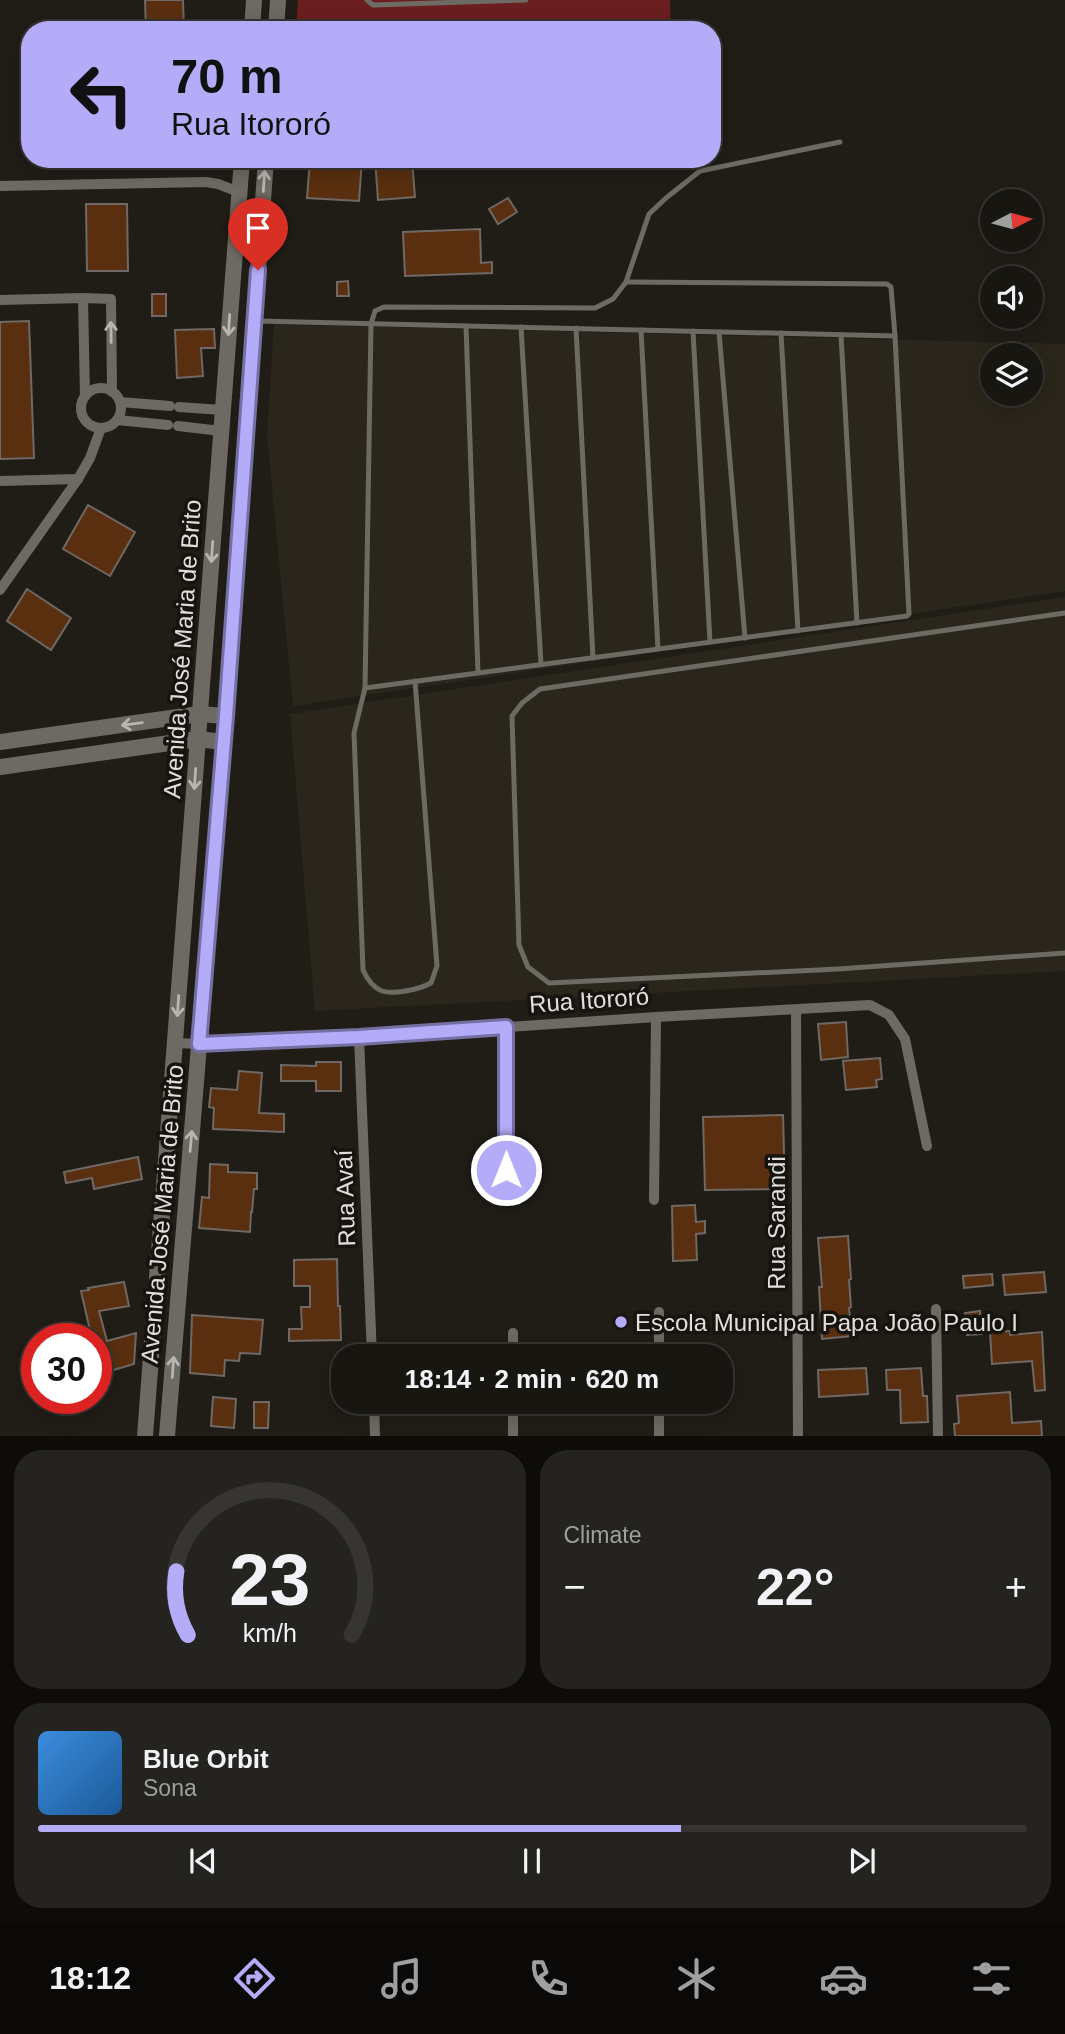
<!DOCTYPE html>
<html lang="en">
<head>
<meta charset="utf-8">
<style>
	:root { --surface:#181611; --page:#25231f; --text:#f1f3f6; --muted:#9f9f9f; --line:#363531; --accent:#b4acf9 }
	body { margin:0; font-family:Helvetica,sans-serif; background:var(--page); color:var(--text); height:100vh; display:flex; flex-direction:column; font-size:26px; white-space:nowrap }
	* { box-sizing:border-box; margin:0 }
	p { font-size:23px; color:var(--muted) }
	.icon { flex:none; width:38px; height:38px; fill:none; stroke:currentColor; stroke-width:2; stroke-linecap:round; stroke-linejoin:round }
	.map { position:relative; height:1436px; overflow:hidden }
	.side { display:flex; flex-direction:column; gap:14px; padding:14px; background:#0d0c09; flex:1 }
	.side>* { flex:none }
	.hud { position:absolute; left:21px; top:21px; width:700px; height:147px; border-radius:28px; box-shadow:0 4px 18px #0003,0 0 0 2px var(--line); background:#b4acf9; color:#111; overflow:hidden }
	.needle { width:46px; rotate:84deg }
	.fabs { position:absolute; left:980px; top:189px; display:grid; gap:14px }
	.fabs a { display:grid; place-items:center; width:63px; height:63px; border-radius:50%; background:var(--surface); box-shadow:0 4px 18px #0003,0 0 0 2px var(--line); font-size:35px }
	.speed { position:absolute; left:21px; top:1323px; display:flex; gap:14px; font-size:35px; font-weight:700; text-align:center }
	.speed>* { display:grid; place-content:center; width:91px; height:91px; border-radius:50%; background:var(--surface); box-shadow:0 4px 18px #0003,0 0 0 2px var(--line); line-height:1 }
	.speed .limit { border:10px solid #d22; background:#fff; color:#111 }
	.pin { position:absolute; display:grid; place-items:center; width:60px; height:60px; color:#fff; margin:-72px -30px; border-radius:50% 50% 50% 0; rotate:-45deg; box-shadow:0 0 7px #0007 }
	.pin .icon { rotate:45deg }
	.me { position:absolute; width:77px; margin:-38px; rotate:0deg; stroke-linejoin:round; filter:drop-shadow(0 0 5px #0008) }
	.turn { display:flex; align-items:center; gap:24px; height:147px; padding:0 35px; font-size:32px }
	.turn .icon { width:91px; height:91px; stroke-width:2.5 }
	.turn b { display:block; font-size:49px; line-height:60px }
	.big { font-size:52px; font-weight:700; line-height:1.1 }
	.side .tile { flex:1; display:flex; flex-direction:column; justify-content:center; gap:10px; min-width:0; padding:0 24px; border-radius:28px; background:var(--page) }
	.side .dial { align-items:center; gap:0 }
	.dial svg { height:182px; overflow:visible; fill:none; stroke:var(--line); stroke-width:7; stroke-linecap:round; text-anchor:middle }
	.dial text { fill:var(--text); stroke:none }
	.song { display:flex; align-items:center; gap:21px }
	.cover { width:84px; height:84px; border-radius:10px; background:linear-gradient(135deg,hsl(210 70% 55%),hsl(210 70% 35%)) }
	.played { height:7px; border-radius:4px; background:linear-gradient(90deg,var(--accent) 65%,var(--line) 65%) }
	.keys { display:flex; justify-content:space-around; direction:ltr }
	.heat { display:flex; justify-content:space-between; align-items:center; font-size:38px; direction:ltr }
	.side .tiles { flex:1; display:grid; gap:14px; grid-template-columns:1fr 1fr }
	.tile:last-child { grid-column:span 2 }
	.trip { position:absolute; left:331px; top:1344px; width:402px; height:70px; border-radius:28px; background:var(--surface); box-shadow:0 4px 18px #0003,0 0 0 2px var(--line); font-weight:700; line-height:70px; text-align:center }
	.tab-bar { display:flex; height:112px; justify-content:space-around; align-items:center; background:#0a0907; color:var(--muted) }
	.tab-bar .icon { width:49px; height:49px }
	.tab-bar .on { color:var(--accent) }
	.tab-bar b { font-size:32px; color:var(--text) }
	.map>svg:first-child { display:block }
</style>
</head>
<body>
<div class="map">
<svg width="1065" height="1436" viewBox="0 0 1065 1436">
	<rect width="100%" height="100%" fill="#201d17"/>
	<g fill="#2b261b" fill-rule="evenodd">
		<path d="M274 324 1065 344V591L293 706 267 436ZM992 355H1031V394H992Z"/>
		<polygon points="1065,597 1065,971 315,1011 290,714"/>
	</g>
	<polygon fill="#6b1e20" points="298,0 670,0 671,30 296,30"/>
	<g fill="#592f0f" stroke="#6f6864" stroke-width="2">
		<polygon points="145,0 183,0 184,30 146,30"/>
		<polygon points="310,159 362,159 359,201 307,198"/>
		<polygon points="375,159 412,159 415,197 378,200"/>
		<polygon points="508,198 517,212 498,224 489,209"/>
		<polygon points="86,204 127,204 128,271 87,271"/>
		<polygon points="480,229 481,263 492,262 492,273 405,276 403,232"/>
		<polygon points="348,281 349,296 337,296 337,282"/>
		<rect x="152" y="294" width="14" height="22"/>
		<polygon points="29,321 34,458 0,459 0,322"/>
		<polygon points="214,329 215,348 201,348 203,376 177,378 175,330"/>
		<polygon points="88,505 135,532 110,576 63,549"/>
		<polygon points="27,589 71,618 51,650 7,621"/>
		<polygon points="846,1022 848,1057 821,1060 818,1024"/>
		<polygon points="880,1058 882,1079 876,1080 877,1087 846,1090 843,1061"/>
		<polygon points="316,1062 341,1062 341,1091 316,1091 316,1081 281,1081 281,1065 316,1066"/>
		<polygon points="239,1071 262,1073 259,1113 284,1114 284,1132 213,1129 214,1108 209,1107 211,1088 237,1090"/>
		<polygon points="783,1115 785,1189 705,1190 703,1117"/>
		<polygon points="138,1157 142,1179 94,1189 92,1178 66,1183 64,1172"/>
		<polygon points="210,1164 228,1165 228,1172 257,1173 257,1189 254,1189 252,1212 251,1212 250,1232 199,1228 202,1197 209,1198"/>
		<polygon points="695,1205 696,1222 705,1221 705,1233 696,1234 697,1260 673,1261 672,1206"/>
		<polygon points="848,1236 851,1279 849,1280 851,1307 849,1308 852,1336 822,1339 819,1287 822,1287 818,1238"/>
		<polygon points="337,1259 338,1306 340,1306 341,1340 289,1341 289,1329 302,1329 301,1307 310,1307 310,1286 294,1286 294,1260"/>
		<polygon points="1044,1272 1046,1292 1005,1295 1003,1275"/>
		<polygon points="992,1274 993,1285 964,1288 963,1276"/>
		<polygon points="124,1282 129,1306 99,1311 107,1341 136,1333 134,1364 100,1374 96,1361 96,1339 92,1339 81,1291 89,1290 88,1288"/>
		<polygon points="980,1311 982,1334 967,1335 965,1313"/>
		<polygon points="192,1315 263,1320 260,1354 240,1353 239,1361 225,1360 224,1376 190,1373"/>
		<polygon points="1010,1331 1010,1335 1042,1332 1045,1390 1035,1391 1032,1361 992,1364 990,1332"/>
		<polygon points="866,1368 868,1394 819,1397 818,1370"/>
		<polygon points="921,1368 923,1396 927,1396 928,1422 901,1423 900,1390 887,1390 886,1370"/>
		<polygon points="1010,1392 1012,1423 1041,1421 1042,1436 955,1436 954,1424 959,1423 957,1396"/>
		<polygon points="213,1397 236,1399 234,1428 211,1426"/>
		<polygon points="254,1402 269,1402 268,1428 254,1428"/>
	</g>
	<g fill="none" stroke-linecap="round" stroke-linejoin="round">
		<g stroke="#6d6a63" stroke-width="5">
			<polyline points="367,0 373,5 526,0"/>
			<polyline points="626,282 887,284 891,287 895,336"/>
			<polyline points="258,321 895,336 909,614 907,616 365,688"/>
			<polyline points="466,326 478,673"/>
			<polyline points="521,327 541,664"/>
			<polyline points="576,328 593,658"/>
			<polyline points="641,330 658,649"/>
			<polyline points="693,331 710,642"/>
			<polyline points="719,332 745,638"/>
			<polyline points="781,333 798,631"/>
			<polyline points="841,335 857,623"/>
			<polyline points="1065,613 540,689 522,703 512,716 519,945 528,967 549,983 838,969 1065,953"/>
			<path d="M415 681 437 966 431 983C420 989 394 995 382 991 372 987 367 979 363 970L354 733 365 688 371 324 375 311 384 307 595 308 613 299 626 282 649 214 666 198 700 171 840 142"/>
		</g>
		<g stroke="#6d6a63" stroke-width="10">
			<polyline points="0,186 206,182 218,184 239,192"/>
			<polyline points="83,298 85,396"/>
			<polyline points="0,300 83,298 111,299 112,392"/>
			<circle cx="101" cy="408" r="20"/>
			<polyline points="120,402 170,406"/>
			<polyline points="179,407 222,410"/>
			<polyline points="117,420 168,425"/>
			<polyline points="178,426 221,431"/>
			<polyline points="0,481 78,479"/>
			<polyline points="0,590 78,479 90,458 101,428"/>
			<polyline points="796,1010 798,1436"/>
			<polyline points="506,1027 506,1170"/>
			<polyline points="359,1037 372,1356"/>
			<polyline points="176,1043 199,1044 359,1037 656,1017 870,1005 889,1015 905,1039 927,1146"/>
			<polyline points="654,1200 656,1017"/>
			<polyline points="936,1309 938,1436"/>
			<polyline points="513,1356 513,1333"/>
			<polyline points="659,1356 659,1312"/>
			<polyline points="374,1402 375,1436"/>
			<polyline points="513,1436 513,1402"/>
			<polyline points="659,1436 659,1402"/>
		</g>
		<g stroke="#6d6a63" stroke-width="16">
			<polyline points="252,30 254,0"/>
			<polyline points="276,30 278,0"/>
			<polyline points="0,742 199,714 226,716"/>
			<polyline points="0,767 198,739 223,742"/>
			<polyline points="145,1436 242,159"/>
			<polyline points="167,1436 226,716 266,159"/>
		</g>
	</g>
	<defs><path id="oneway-shaft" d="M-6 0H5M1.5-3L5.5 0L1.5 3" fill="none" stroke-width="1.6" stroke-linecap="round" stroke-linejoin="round" transform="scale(1.75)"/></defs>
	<g stroke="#b8b6b2">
		<use href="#oneway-shaft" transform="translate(264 181) rotate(-86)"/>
		<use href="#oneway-shaft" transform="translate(229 325) rotate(94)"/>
		<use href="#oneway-shaft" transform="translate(111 332) rotate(-91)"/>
		<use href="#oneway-shaft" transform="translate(212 552) rotate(94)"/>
		<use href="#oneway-shaft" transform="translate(132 724) rotate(172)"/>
		<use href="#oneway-shaft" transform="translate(195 779) rotate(94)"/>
		<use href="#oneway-shaft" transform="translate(178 1006) rotate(94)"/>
		<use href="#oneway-shaft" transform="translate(191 1141) rotate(-85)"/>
		<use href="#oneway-shaft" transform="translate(173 1367) rotate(-86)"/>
	</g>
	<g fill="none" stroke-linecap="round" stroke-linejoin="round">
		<defs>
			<polyline id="route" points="258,270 226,716 199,1044 359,1037 506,1027 506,1170"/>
		</defs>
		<use href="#route" stroke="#7570a2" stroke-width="18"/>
		<use href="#route" stroke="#b4acf9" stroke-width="12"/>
	</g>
	<circle fill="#b4acf9" stroke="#16140f" stroke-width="2.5" cx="621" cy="1322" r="7"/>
	<g text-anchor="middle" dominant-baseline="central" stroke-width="7" stroke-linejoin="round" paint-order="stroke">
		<g font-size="24" fill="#e1dfdc" stroke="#16140f">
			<text transform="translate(182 649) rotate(-86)">Avenida José Maria de Brito</text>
			<text transform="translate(589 1000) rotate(-4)">Rua Itororó</text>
			<text transform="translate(345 1198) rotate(-92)">Rua Avaí</text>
			<text transform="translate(162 1214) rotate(-85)">Avenida José Maria de Brito</text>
			<text transform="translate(776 1223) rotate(-90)">Rua Sarandi</text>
		</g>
		<g font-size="24" fill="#e1dfdc" stroke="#16140f" text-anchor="start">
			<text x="635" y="1322">Escola Municipal Papa João Paulo I</text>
		</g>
	</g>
</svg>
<div class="fabs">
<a><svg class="needle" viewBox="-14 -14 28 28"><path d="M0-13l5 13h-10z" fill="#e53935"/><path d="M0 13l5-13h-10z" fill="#9f9f9f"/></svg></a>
<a><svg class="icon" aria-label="sound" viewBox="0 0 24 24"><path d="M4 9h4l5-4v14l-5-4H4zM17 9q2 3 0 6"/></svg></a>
<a><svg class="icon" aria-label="layers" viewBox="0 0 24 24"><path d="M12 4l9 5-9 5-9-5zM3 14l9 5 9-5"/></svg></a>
</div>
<div class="speed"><div class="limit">30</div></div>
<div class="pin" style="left:258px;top:270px;background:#d93025"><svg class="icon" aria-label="arrive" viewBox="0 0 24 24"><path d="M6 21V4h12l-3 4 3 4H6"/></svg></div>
<svg class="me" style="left:506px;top:1170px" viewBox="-20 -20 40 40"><circle r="17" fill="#b4acf9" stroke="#fff" stroke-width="3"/><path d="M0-11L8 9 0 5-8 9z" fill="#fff"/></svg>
<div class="trip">18:14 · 2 min · 620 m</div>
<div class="hud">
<div class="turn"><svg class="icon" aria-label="left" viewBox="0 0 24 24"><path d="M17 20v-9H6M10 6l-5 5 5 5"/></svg><div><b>70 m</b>Rua Itororó</div></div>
</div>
</div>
<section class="side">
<div class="tiles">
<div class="tile dial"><svg viewBox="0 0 100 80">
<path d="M14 69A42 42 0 1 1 86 69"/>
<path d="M14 69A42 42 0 0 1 9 41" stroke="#b4acf9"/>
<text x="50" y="56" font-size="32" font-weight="700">23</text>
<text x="50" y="72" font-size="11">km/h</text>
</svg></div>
<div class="tile"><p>Climate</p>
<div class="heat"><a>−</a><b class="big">22°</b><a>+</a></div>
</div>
<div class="tile">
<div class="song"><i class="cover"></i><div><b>Blue Orbit</b><p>Sona</p></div></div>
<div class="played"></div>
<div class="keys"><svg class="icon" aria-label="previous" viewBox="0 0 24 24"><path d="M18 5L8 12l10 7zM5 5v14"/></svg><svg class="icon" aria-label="pause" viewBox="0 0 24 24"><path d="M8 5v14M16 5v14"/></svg><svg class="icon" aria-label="next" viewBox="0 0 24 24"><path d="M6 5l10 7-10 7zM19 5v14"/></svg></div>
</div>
</div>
</section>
<nav class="tab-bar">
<b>18:12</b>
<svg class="icon on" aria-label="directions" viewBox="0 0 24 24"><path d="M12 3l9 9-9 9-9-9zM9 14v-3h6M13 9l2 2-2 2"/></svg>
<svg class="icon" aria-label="music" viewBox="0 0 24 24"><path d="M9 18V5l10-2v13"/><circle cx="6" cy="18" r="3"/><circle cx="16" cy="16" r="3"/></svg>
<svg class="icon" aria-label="phone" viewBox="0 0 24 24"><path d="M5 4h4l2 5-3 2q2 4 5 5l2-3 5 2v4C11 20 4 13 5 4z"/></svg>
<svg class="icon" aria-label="climate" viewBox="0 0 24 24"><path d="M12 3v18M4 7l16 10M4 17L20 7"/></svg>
<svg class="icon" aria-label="car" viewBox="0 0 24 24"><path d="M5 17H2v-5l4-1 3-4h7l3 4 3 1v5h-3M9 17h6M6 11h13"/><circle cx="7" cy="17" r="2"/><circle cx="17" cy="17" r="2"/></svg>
<svg class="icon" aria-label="filters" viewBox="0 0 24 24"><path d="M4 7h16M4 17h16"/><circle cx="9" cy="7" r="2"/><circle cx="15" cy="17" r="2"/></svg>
</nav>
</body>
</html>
